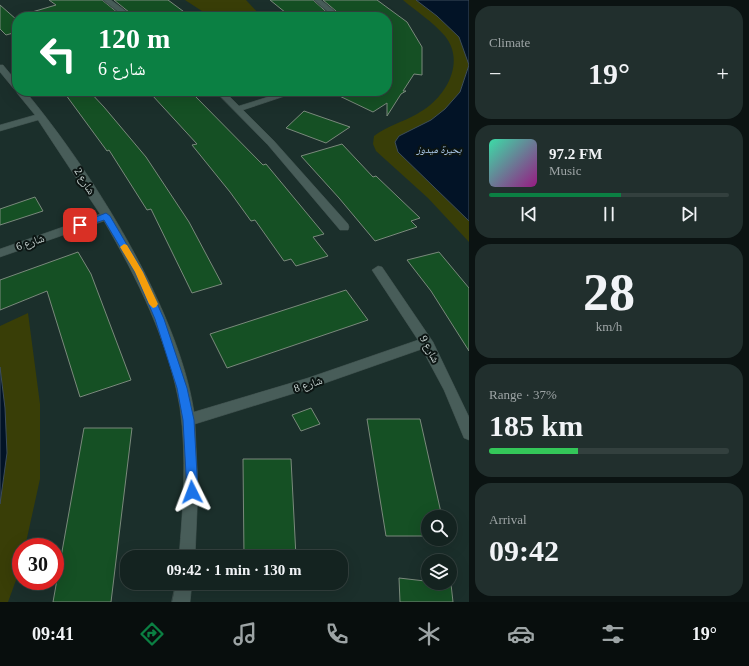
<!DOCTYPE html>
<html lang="en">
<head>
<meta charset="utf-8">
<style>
	:root { --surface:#142320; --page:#212f2d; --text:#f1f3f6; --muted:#9da4a5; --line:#33403e; --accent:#0b8043 }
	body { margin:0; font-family:"Times New Roman","Noto Naskh Arabic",serif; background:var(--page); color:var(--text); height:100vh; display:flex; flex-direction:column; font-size:15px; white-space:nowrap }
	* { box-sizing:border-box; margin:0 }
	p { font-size:13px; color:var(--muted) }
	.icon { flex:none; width:22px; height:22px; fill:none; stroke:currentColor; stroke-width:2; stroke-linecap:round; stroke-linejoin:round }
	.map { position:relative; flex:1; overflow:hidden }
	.sheet { display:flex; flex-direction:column; gap:6px; padding:6px; background:#0b1312; width:280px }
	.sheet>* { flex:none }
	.top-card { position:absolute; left:12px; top:12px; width:380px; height:84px; border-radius:16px; box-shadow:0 4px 16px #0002,0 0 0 1px var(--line); background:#0b8043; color:#fff; overflow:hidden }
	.tools { position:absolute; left:421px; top:510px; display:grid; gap:8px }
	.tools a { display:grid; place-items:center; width:36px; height:36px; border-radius:50%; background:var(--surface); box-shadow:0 4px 16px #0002,0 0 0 1px var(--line); font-size:20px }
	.speed { position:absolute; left:12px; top:538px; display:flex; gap:8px; font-size:20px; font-weight:700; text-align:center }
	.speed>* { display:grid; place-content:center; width:52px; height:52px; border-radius:50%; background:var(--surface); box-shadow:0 4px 16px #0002,0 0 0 1px var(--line); line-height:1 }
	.speed .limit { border:6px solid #d22; background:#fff; color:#111 }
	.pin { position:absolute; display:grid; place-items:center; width:34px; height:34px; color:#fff; margin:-17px; border-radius:8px; box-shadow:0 2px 6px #0006 }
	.me { position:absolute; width:44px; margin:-22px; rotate:357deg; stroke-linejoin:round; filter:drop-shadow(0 0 3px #0008) }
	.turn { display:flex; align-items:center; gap:14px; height:84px; padding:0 20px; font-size:18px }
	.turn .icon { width:52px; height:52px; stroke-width:2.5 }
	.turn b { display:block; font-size:28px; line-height:34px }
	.big { font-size:30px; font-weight:600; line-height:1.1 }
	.sheet .card { flex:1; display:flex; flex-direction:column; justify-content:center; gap:6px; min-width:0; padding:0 14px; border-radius:16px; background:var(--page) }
	.sheet .dial { align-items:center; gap:0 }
	.dial b { font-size:52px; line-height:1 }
	.song { display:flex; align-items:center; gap:12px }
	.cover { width:48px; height:48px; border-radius:6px; background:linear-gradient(135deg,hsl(160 70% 55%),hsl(310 70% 35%)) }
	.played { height:4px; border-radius:2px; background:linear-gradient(90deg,var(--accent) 55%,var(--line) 55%) }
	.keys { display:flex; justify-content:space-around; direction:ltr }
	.heat { display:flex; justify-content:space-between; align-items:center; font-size:22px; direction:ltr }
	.charge { height:6px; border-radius:3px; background:linear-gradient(90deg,#34c759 37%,var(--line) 0) }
	.trip { position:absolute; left:120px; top:550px; width:228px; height:40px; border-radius:16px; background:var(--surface); box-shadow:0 4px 16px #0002,0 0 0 1px var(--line); font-weight:600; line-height:40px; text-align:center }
	.tab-bar { display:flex; height:64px; justify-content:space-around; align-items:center; background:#080e0d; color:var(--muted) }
	.tab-bar .icon { width:28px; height:28px }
	.tab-bar .on { color:var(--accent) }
	.tab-bar b { font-size:18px; color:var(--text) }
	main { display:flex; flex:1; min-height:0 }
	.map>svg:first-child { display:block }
</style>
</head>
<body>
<main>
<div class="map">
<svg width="469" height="602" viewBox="0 0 469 602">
	<rect width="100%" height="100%" fill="#1b2f2b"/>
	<g fill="#393e07">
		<polygon points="185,0 246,0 262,17 211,17"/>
		<path d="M403 0H469V242L428 198 376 151 373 144 374 136C387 126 403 122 417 114 444 100 467 64 445 36 433 22 416 11 403 0Z"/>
		<polygon points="28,313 40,404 40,479 25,547 21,547 19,572 8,602 0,602 0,504 7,453 5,408 0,367 0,326"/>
	</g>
	<g fill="#021326" stroke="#3d4d5a">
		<polygon points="416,0 469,0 469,221 398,152 395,142 399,136 431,120 445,109 460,92 469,65 459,37 437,16"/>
		<polygon points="0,367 5,408 7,453 0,504"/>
	</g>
	<g fill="#155024" stroke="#7a897c">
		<polygon points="49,0 102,0 123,17 33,17 32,12 56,5"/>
		<polygon points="114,0 168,0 191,17 135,17"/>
		<polygon points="270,0 313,0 332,17 291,17"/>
		<polygon points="323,0 377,0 407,22 422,47 422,75 414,74 403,91 406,91 401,94 387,116 387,103 373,112 329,91 387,91 387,17 343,17"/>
		<polygon points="0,5 17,20 17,32 6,35 0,29"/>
		<polygon points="63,91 89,91 104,107 146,157 189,222 222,284 192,293 151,209 147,210 109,150 107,151"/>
		<polygon points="167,91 187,91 191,95 193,94 263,165 266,164 324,234 313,237 328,256 296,266 291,259 284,261 255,220 251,221 230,192 192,145 197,144 152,95"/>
		<polygon points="304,111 350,127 326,143 286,128"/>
		<polygon points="342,144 373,177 376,176 420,218 411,221 417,227 375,241 339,198 301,156"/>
		<polygon points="35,197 43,211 0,225 0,209"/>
		<polygon points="78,252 91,274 131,380 80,397 47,291 0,310 0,280"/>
		<polygon points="439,252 469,288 469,351 431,291 407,260"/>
		<polygon points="346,290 368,320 227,368 210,334"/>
		<polygon points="311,408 320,424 301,431 292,415"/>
		<polygon points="367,419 420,419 442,517 428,517 428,536 386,536"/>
		<polygon points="84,428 132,428 111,602 53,602"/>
		<polygon points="243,459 291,459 296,557 244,557"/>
		<polygon points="399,578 451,584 453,602 400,602"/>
		<polygon points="253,583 298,583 298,587"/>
	</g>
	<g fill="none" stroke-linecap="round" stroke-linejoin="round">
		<defs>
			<g id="minor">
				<polygon points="103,0 111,0 134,17 125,17"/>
				<polygon points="314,0 321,0 342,17 334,17"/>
				<path d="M0 65H3L17 82V91H25C91 170 178 308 194 412L308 378 418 340 372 270 378 266 382 267 433 342 469 417V440L464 438 444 390 422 349 308 389 195 424 198 489 195 557H179C183 508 187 457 180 408 169 342 137 278 104 221L0 257V249L100 214 38 120 0 131V125L35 115 17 93V89H14L0 72Z"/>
				<polygon points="215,91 224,91 239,106 287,91 300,91 243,110 274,141 348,224 349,227 348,230 340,230 268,145"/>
				<polygon points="176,583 192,583 190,602 172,602"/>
			</g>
		</defs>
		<use href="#minor" stroke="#3b4c49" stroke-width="1"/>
		<use href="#minor" fill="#485d59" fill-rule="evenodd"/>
	</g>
	<polygon fill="#1a73e8" stroke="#114b97" points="106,213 110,216 143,272 164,319 187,388 194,420 198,492 197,496 192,497 188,496 187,492 183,420 177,388 155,319 135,272 104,220 80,228 76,225"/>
	<polygon fill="#f59e0b" points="124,244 127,245 143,272 158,304 156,307 153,308 149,304 135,272 120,247"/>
	<g text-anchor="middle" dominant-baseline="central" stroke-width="4" stroke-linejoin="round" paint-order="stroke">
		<g font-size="10" font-style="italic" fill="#b6d5f8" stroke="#0c1513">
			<text x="439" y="149">بحيرة ميدوز</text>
		</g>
		<g font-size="11" fill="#c8d4d2" stroke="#0c1513">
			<text transform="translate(85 181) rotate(58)">شارع 2</text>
			<text transform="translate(30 242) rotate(-19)">شارع 6</text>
			<text transform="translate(430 349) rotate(62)">شارع 9</text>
			<text transform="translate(308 384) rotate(-18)">شارع 8</text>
		</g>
	</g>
</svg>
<div class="tools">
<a><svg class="icon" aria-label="search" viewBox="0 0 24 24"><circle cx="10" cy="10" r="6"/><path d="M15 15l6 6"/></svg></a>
<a><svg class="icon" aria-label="layers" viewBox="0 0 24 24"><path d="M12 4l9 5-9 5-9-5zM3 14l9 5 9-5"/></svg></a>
</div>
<div class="speed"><div class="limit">30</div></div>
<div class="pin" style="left:80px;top:225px;background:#d93025"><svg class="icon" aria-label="arrive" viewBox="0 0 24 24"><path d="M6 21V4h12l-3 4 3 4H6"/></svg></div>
<svg class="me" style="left:192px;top:492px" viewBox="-20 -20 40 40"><path d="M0-17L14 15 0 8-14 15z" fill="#1a73e8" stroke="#fff" stroke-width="4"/></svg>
<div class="trip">09:42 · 1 min · 130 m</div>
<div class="top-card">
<div class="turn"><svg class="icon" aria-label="left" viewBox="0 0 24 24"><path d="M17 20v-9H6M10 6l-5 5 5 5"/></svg><div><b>120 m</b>شارع 6</div></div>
</div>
</div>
<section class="sheet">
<div class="card"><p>Climate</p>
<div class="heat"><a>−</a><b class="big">19°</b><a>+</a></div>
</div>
<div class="card">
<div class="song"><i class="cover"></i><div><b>97.2 FM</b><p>Music</p></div></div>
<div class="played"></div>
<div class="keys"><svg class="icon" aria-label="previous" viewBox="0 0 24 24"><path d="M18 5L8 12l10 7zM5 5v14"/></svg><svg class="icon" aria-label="pause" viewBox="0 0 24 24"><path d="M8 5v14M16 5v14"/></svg><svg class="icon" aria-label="next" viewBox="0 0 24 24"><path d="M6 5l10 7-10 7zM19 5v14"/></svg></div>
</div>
<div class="card dial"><b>28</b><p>km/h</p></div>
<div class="card"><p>Range · 37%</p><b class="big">185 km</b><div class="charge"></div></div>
<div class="card"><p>Arrival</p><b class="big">09:42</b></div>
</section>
</main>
<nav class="tab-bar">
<b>09:41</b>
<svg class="icon on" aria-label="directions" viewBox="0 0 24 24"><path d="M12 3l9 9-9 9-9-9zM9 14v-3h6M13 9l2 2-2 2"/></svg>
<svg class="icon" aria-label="music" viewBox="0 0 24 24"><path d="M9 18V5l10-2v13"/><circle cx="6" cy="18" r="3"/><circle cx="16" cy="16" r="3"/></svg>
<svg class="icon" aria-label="phone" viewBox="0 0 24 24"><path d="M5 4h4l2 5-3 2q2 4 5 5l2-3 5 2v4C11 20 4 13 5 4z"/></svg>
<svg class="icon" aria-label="climate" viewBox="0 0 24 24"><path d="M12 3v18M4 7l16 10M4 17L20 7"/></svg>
<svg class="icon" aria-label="car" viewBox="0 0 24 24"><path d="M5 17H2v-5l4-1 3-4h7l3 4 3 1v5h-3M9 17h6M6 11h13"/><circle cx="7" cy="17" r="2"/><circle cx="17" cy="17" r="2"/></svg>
<svg class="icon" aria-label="filters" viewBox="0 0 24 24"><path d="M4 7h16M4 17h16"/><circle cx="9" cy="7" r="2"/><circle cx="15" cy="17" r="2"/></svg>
<b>19°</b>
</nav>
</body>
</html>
